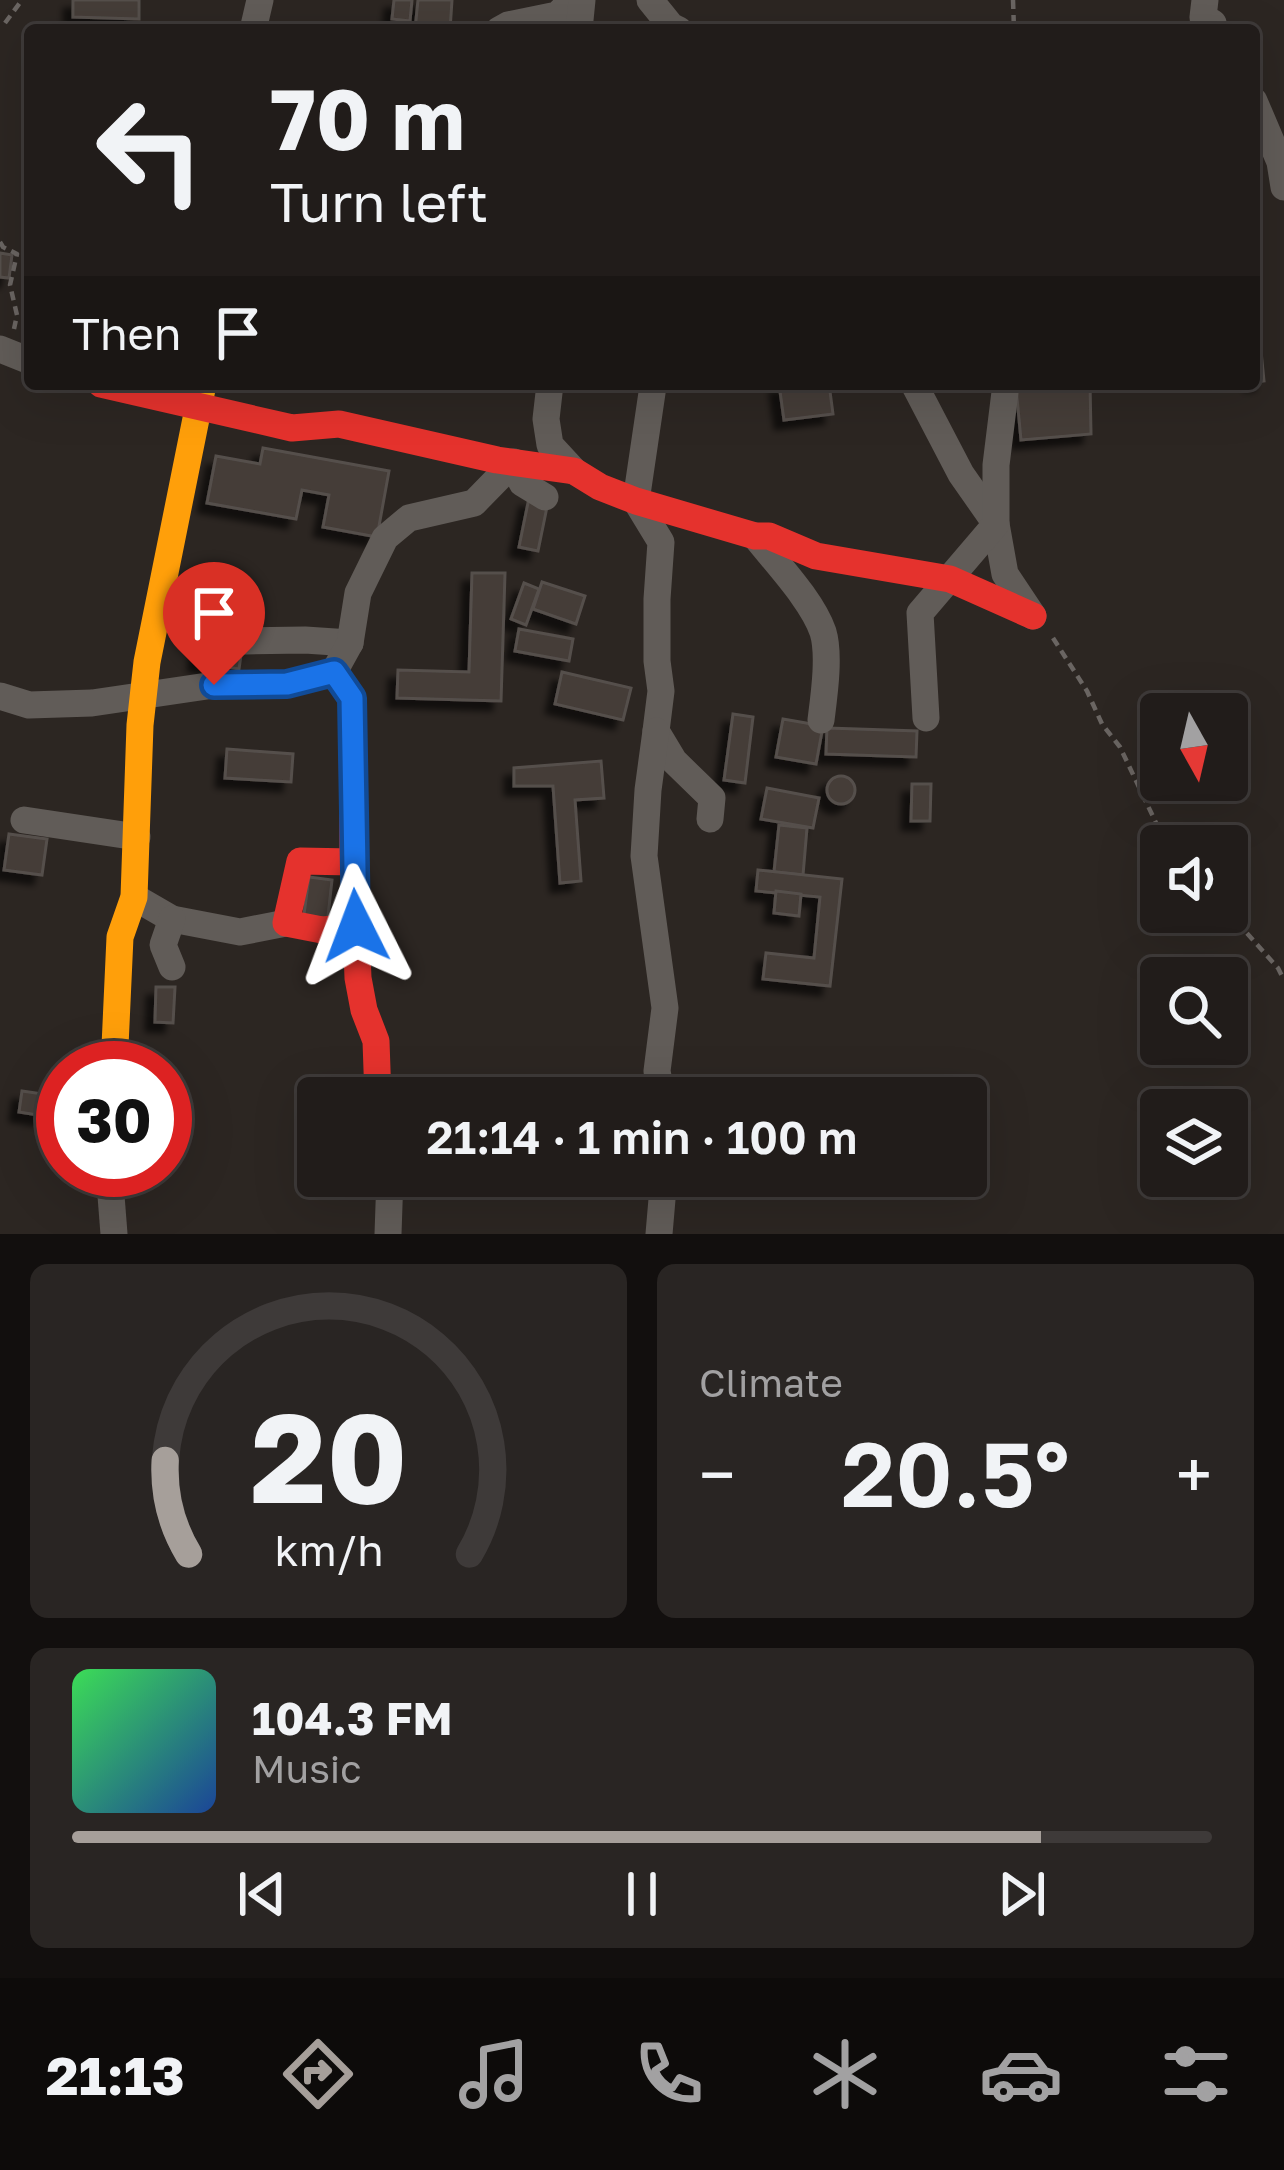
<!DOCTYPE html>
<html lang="en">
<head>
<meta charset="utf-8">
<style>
	:root { --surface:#211c1a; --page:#292523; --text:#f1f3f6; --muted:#a2a1a2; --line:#3e3a39; --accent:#a69f9a }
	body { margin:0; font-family:"Golos Text",sans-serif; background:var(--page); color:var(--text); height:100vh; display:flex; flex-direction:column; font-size:45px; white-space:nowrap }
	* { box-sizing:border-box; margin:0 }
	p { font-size:39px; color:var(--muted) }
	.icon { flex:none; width:66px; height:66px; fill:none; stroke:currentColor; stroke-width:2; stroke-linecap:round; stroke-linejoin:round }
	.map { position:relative; height:1234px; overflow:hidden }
	.details { display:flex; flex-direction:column; gap:30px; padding:30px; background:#120f0e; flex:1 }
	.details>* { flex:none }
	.top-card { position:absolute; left:24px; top:24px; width:1236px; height:366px; border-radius:12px; box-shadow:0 12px 48px #0002,0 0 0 3px var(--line); background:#211c1a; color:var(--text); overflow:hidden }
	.needle { width:78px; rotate:172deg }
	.controls { position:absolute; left:1140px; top:693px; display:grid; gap:24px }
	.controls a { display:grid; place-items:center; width:108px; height:108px; border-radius:12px; background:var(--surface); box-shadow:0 12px 48px #0002,0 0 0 3px var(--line); font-size:60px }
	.speed { position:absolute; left:36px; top:1041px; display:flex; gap:24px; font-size:60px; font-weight:700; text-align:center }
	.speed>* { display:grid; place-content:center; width:156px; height:156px; border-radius:50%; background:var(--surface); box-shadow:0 12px 48px #0002,0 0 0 3px var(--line); line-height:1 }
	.speed .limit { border:18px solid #d22; background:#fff; color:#111 }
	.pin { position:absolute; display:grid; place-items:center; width:102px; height:102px; color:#fff; margin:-123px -51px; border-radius:50% 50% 50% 0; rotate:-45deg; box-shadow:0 0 12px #0007 }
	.pin .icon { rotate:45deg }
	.me { position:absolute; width:132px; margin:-66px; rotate:357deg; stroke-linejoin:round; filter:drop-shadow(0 0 9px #0008) }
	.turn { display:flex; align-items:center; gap:42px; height:252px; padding:0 48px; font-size:54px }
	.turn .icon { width:156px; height:156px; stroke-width:2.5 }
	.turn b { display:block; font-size:84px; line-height:102px }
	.then { display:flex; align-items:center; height:114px; padding:0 48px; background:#0003; gap:24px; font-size:45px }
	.big { font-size:90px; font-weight:600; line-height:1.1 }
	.details .widget { flex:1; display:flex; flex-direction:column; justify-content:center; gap:18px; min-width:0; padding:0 42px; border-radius:18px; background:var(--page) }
	.details .dial { align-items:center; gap:0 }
	.dial svg { height:312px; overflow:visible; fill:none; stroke:var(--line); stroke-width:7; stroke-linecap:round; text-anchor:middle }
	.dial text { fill:var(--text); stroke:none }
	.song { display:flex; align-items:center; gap:36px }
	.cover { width:144px; height:144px; border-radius:18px; background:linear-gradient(135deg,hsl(130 70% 55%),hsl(220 70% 35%)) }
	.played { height:12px; border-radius:6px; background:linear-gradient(90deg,var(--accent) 85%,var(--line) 85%) }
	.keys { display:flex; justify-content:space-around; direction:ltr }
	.heat { display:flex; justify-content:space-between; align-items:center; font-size:66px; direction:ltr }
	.details .tiles { flex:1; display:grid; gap:30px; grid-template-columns:1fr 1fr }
	.widget:last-child { grid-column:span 2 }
	.trip { position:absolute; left:297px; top:1077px; width:690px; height:120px; border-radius:12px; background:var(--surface); box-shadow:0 12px 48px #0002,0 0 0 3px var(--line); font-weight:600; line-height:120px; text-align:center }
	.menu { display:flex; height:192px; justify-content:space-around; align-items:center; background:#0d0b0a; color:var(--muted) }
	.menu .icon { width:84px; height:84px }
	.menu .active { color:var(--accent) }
	.menu b { font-size:54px; color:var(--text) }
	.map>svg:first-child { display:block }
</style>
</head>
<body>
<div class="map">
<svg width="1284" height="1234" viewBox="0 0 1284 1234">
	<defs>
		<filter id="shadow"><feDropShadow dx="-9" dy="9" stdDeviation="3" flood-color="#0009"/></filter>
	</defs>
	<rect width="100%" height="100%" fill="#2c2622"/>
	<g fill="#443c37" stroke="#554f4c" stroke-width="3" filter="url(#shadow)">
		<polygon points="73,0 139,0 139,19 73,17"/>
		<polygon points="394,0 412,0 410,21 392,19"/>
		<polygon points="418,0 452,0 450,30 415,30"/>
		<polygon points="0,253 12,255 9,278 0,277"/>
		<polygon points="1258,321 1264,381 1254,382 1254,322"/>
		<polygon points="779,384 829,384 833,414 784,420"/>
		<polygon points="1090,384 1091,434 1021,440 1016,387"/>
		<polygon points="263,448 389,471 377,537 323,527 329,495 302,490 296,519 207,503 216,456 260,464"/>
		<polygon points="529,498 548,502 538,551 519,547"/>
		<polygon points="472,573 505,573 501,701 397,698 398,670 469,672"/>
		<polygon points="542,582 585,596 576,624 533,609"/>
		<polygon points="524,583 539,589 526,625 511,619"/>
		<polygon points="519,629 573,639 569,661 515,651"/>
		<polygon points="202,635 243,641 239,669 197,662"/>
		<polygon points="562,672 631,688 623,720 555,704"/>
		<polygon points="733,714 753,717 745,783 724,780"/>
		<polygon points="783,719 823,726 816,764 776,757"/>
		<polygon points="827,728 917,731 916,757 826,754"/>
		<polygon points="227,749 293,754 291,782 225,778"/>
		<polygon points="601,761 604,798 575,800 581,881 560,883 553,786 514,786 514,768"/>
		<circle cx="841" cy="790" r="14"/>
		<polygon points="912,784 931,784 930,821 911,821"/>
		<polygon points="767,788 819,798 813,828 761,819"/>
		<polygon points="779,825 807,828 803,875 774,872"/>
		<polygon points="9,834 47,839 42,875 4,870"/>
		<polygon points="758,870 842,879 830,986 763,979 766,953 814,958 820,897 756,891"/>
		<polygon points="309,877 332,880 327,925 303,922"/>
		<polygon points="776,891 801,894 799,916 774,913"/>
		<polygon points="156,987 175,987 173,1023 155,1022"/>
		<polygon points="773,1089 789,1092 796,1098 757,1098"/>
		<polygon points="22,1091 63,1097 63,1119 19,1112"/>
	</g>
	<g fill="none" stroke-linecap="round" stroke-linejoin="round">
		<g stroke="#6a6562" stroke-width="4.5" stroke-dasharray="9 6" stroke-linecap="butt">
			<polyline points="1013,0 1014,30"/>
			<polyline points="5,23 22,0"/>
			<polyline points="0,242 3,247 17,254 10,285 17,315 14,329"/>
			<polyline points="1053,638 1087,691 1102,724 1120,747 1167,846"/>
			<polyline points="1227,911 1278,968 1284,980"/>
		</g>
		<g stroke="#615c58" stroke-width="27">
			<polyline points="650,0 671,26 679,30"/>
			<polyline points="1205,0 1203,17 1213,23 1210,30"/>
			<polyline points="253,30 260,0"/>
			<polyline points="499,30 508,25 557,15 573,0"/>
			<polyline points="579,30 582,0"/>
			<polyline points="1254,101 1280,162 1284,187"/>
			<polyline points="0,349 30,361"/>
			<polyline points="550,384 546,419 550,445 574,471"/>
			<polyline points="914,384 961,474 996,524 1005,574 1033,616"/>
			<polyline points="653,386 636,501 661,542 657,599 657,661 661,691 656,731 674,761 712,798 710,819"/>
			<path d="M755 536C776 563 812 600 823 632 830 655 824 696 821 720"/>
			<polyline points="160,600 195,631 246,641 305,640 350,643"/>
			<polyline points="0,696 29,705 92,703 214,685 287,684 334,672 350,643 358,593 385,538 409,518 474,503 514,462 522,483 545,497"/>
			<polyline points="926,718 920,613 996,524 996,465 1006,384"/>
			<polyline points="656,731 648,790 644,856 665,1008 657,1071 662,1098"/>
			<polyline points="24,820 137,837"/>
			<polyline points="353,862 356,927"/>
			<polyline points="134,897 172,919 240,932 286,923"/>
			<polyline points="172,919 163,945 172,967"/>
			<polyline points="109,1170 114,1234"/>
			<polyline points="388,1234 390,1176"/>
			<polyline points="659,1234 664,1176"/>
		</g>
		<polyline stroke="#ff9f0a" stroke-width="27" points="114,1068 120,937 134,897 140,725 147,662 203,384"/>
		<g stroke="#e5322d" stroke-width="27">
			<polyline points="101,384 292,428 339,424 497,460 574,471 600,487 636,501 755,536 769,536 816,556 950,579 1033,616"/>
			<polyline points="334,672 352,698 353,862 300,861 286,923 322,930 356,927 358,978 364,1010 376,1041 378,1098"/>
		</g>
	</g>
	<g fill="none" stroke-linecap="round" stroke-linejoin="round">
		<defs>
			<polyline id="route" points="214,685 287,684 334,672 352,698 356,926"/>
		</defs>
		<use href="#route" stroke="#114b97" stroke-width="30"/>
		<use href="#route" stroke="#1a73e8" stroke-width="21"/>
	</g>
</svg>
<div class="controls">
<a><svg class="needle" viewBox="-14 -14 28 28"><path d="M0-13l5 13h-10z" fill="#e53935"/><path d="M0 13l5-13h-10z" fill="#a2a1a2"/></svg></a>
<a><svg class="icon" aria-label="sound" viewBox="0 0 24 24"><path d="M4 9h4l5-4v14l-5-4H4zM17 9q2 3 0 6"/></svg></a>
<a><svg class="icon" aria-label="search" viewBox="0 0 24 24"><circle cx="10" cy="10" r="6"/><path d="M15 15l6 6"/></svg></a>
<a><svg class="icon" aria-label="layers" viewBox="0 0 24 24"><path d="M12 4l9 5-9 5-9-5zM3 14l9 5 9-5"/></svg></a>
</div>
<div class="speed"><div class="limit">30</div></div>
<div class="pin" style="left:214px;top:685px;background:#d93025"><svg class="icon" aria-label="arrive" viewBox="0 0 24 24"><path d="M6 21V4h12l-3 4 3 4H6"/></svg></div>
<svg class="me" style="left:356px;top:926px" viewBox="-20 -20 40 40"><path d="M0-17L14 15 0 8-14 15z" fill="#1a73e8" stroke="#fff" stroke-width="4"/></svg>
<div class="trip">21:14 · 1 min · 100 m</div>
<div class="top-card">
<div class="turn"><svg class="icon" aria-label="left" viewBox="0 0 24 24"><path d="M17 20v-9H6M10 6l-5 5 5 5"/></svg><div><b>70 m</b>Turn left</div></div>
<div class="then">Then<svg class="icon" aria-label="arrive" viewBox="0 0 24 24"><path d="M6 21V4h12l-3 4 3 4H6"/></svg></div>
</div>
</div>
<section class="details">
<div class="tiles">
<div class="widget dial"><svg viewBox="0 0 100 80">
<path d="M14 69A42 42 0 1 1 86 69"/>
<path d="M14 69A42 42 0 0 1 8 45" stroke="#a69f9a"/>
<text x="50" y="56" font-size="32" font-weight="700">20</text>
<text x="50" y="72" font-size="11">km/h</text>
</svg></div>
<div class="widget"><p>Climate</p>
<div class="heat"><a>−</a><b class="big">20.5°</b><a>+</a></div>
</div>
<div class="widget">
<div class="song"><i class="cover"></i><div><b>104.3 FM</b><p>Music</p></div></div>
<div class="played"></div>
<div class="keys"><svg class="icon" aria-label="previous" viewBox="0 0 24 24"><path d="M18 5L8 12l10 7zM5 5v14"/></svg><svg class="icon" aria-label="pause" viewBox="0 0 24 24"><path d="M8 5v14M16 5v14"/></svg><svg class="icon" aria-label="next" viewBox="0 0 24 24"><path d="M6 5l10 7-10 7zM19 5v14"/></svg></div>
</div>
</div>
</section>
<nav class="menu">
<b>21:13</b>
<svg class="icon active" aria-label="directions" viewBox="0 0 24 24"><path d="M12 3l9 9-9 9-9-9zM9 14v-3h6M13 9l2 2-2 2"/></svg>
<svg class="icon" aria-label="music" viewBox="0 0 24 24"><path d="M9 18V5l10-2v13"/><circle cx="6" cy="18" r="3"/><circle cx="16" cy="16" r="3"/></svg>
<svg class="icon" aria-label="phone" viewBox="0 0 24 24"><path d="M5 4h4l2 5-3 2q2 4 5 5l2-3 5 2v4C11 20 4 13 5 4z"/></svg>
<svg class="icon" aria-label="climate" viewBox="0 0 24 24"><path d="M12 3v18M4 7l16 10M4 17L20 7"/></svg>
<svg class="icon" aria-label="car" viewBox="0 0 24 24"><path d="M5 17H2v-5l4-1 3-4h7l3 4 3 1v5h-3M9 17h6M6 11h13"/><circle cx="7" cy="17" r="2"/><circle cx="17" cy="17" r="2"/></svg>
<svg class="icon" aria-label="filters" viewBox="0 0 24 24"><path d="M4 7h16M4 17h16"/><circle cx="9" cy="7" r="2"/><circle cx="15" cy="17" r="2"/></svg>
</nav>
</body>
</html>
